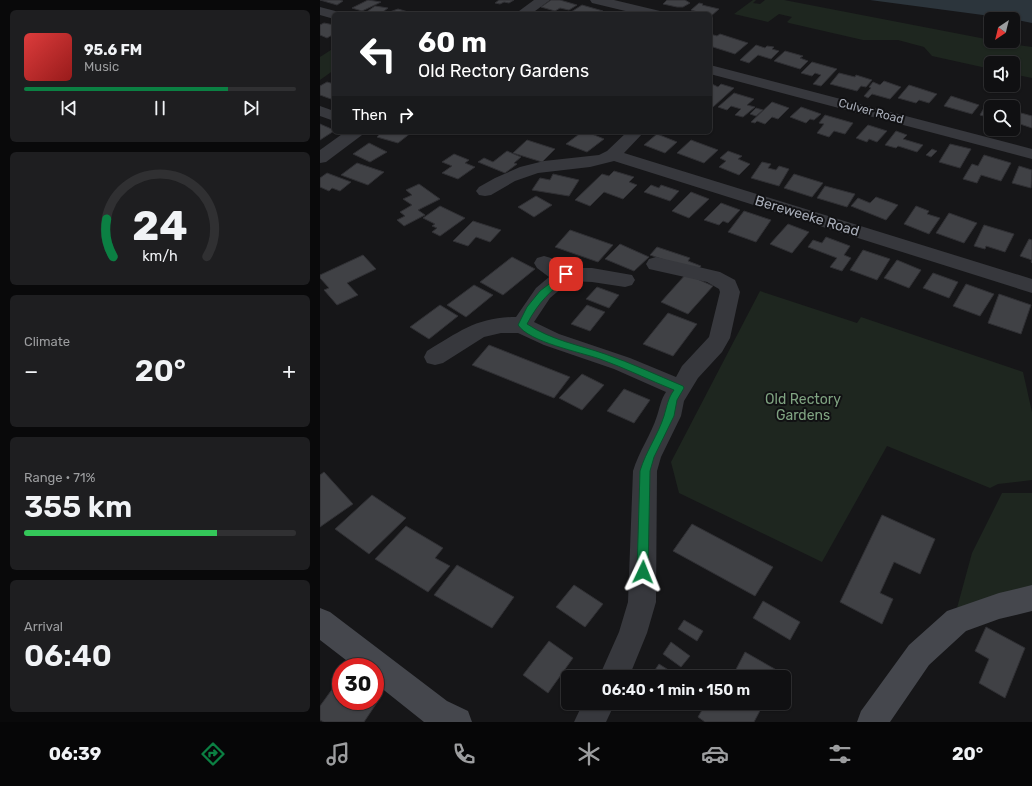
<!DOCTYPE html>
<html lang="en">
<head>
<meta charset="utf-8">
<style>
	:root { --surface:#101012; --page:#1e1e20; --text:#f1f3f6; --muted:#9c9d9f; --line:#303032; --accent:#0b8043 }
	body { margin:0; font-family:Rubik,sans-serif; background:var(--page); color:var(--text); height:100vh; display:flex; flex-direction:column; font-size:15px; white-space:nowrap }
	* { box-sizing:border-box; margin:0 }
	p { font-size:13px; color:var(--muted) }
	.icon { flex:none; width:22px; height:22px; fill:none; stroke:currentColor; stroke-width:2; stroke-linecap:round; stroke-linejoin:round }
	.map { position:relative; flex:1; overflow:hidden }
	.side { display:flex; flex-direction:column; gap:10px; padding:10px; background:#09090a; width:320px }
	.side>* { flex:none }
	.guide { position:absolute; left:12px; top:12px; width:380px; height:122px; border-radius:6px; box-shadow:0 1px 3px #0004,0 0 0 1px var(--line); background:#202124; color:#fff; overflow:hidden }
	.needle { width:26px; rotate:215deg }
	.buttons { position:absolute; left:664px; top:12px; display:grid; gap:8px }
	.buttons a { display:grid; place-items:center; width:36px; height:36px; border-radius:6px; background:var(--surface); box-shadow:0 1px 3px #0004,0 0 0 1px var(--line); font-size:20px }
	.speed { position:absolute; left:12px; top:658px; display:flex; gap:8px; font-size:20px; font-weight:700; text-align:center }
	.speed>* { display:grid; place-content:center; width:52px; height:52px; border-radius:50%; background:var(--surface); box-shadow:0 1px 3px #0004,0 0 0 1px var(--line); line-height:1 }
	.speed .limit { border:6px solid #d22; background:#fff; color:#111 }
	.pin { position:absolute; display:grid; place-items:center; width:34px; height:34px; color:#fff; margin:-17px; border-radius:8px; box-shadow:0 2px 6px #0006 }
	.me { position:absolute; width:44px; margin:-22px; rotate:2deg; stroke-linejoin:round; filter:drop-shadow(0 0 3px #0008) }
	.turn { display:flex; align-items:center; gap:14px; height:84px; padding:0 20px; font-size:18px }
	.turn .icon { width:52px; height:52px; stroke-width:2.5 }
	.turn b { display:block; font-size:28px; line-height:34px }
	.then { display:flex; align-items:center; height:38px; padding:0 20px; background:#0003; gap:8px; font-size:15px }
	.big { font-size:30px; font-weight:600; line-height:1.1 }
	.side .widget { flex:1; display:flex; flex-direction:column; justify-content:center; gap:6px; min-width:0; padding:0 14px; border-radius:6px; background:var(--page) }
	.side .dial { align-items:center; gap:0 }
	.dial svg { height:104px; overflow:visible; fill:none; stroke:var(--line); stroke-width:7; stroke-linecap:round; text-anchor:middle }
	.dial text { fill:var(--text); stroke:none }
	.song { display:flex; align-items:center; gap:12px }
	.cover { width:48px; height:48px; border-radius:6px; background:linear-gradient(135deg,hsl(0 70% 55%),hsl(0 70% 35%)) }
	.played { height:4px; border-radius:2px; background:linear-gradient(90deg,var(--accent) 75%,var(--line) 75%) }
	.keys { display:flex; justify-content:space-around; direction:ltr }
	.heat { display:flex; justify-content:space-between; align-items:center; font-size:22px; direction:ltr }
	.charge { height:6px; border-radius:3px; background:linear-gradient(90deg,#34c759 71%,var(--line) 0) }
	.trip { position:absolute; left:241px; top:670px; width:230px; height:40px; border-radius:6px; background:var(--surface); box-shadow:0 1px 3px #0004,0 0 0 1px var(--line); font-weight:600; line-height:40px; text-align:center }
	.tab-bar { display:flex; height:64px; justify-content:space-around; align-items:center; background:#060607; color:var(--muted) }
	.tab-bar .icon { width:28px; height:28px }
	.tab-bar .active { color:var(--accent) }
	.tab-bar b { font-size:18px; color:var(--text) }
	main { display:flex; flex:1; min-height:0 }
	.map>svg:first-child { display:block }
</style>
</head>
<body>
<main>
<section class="side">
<div class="widget">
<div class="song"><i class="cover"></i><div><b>95.6 FM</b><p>Music</p></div></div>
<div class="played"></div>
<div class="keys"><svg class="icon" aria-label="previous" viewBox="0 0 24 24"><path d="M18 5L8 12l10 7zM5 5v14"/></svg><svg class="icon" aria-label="pause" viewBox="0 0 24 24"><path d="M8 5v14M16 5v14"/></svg><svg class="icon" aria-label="next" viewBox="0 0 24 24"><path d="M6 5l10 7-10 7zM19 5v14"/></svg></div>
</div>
<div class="widget dial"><svg viewBox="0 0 100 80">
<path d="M14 69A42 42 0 1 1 86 69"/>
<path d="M14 69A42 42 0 0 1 9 40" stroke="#0b8043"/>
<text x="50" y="56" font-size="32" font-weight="700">24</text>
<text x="50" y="72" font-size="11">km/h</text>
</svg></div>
<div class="widget"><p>Climate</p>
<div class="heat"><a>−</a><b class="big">20°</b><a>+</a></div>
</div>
<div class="widget"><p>Range · 71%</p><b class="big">355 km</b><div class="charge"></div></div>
<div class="widget"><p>Arrival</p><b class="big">06:40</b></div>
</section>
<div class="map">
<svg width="712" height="722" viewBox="0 0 712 722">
	<rect width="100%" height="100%" fill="#161618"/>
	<g fill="#1e261f">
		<polygon points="433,0 436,0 433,3 440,4 445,0 464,0 671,40 671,41 712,47 712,78 693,74 693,63 671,63 671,69 612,56 604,47 578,40 543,40 469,23 467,22 472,17 459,14 448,22 414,14"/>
		<polygon points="14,48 14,70 0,80 0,57"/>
		<polygon points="440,291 537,323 541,317 703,372 712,412 712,480 678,484 670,488 567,446 502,562 359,493 351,462"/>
		<polygon points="682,493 712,493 712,586 637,608 652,553"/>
	</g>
	<polygon fill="#2c353c" points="550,0 712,0 712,23 693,19"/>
	<g fill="#404145" stroke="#303034">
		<polygon points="0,0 20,0 23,1 17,5"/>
		<polygon points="48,0 61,2 42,11 32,8"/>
		<polygon points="179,0 194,0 189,3 184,2 180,4 175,3"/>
		<polygon points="231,0 240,0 257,5 249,10 240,8 235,11 221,7"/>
		<polygon points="347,0 365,0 370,3 363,7 357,7 343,4"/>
		<polygon points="379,3 383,4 382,5 399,9 391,16 371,10"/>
		<polygon points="262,5 283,11 279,14 248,14"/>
		<polygon points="55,6 68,8 60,14 45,13"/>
		<polygon points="78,9 95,14 64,14"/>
		<polygon points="4,23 14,25 14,34 7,38 0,35 0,25"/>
		<polygon points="390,34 397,36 400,34 428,43 415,54 390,46"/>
		<polygon points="436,45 445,48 447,46 454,47 452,49 459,51 451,59 438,55 429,63 420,60"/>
		<polygon points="465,51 483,56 480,58 488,61 480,69 454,61"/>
		<polygon points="492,62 517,69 501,86 493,84 501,75 495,73 492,76 481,73"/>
		<polygon points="519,73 535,77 536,75 552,80 546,87 541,86 537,91 510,84"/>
		<polygon points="564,81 581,87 570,99 552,94 548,98 544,96 551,88 549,87 553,82 560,85"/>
		<polygon points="7,82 14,84 14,97 11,99 0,95 0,86"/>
		<polygon points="392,84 398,87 401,84 414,88 393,107 390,106 390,86"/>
		<polygon points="589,85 617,94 609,103 599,100 596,103 578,98"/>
		<polygon points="414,93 434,99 427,105 435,107 423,117 415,115 421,109 411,106 407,110 398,107"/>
		<polygon points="631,96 659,105 652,114 624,106"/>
		<polygon points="452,102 469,108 458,119 452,117 445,124 437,121 435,123 431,122"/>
		<polygon points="665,106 671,108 671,118 660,115"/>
		<polygon points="481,107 501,114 494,120 490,119 486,123 470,117"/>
		<polygon points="436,108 443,110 436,116 430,114"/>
		<polygon points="701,113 712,116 712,128 694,122"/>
		<polygon points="505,115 533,123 525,134 514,131 509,137 497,133 504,124 499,123"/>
		<polygon points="0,124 14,130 14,131 0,140"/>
		<polygon points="548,125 567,131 557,142 549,139 547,142 536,138"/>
		<polygon points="576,131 587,135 583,139 603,145 597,152 578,146 576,148 565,145"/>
		<polygon points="62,132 92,132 78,143 57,137"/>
		<polygon points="262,132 267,132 284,139 267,152 246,144"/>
		<polygon points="337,134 357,142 345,153 324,145"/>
		<polygon points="207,140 235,149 222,162 193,153"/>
		<polygon points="371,140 398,150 384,163 357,153"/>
		<polygon points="49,143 67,152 50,162 33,154"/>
		<polygon points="630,144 651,149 640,168 619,162"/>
		<polygon points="612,149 617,151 611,157 606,155"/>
		<polygon points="187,151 201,157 194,163 197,164 185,173 158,162 164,158 173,162"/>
		<polygon points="408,151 422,156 418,159 430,164 419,175 399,167 406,161 400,158"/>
		<polygon points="134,154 149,160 145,163 155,167 138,179 122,173 132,166 122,162"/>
		<polygon points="664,155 691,163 681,181 661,175 657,183 643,179 652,164 658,166"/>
		<polygon points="442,162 451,164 448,168 456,170 459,166 469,169 459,186 431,178"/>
		<polygon points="37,163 64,172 48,185 21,175"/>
		<polygon points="699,166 712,170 711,188 692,183"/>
		<polygon points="294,171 314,177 309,182 317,185 303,199 284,192 270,206 255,200 282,174 289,176"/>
		<polygon points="7,173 31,182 20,191 12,188 9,191 0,187 0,178"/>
		<polygon points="233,174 259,180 249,196 212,190 220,178 230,180"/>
		<polygon points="474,174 503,183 492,197 464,188"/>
		<polygon points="99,184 120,199 98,210 105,215 84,226 77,220 85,216 80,212 92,205 83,199 92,195 86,190"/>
		<polygon points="331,185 339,188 341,185 359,191 350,201 324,192"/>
		<polygon points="505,186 535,194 527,207 497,198"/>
		<polygon points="371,192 389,199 369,218 352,211"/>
		<polygon points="216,196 232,205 214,217 198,207"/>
		<polygon points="556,197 578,205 566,220 531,206 538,198 550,203"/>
		<polygon points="401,203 420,210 408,223 403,221 399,225 384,220"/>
		<polygon points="120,206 145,218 120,236 112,232 117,228 112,226 115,224 103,218"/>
		<polygon points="596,206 609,211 607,214 620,218 609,234 584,224"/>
		<polygon points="424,211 451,220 436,242 408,232"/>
		<polygon points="629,213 657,223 644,243 616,233"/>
		<polygon points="153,221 181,230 170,242 156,237 148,246 133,241"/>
		<polygon points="468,224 489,232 472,253 450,244"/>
		<polygon points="664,225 694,234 685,252 666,246 665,249 654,246"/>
		<polygon points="250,230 293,245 278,262 235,247"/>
		<polygon points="506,237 530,246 524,255 531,258 522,271 510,267 517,258 488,247 493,240 502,243"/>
		<polygon points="709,239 712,240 712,263 711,262 712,260 700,256"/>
		<polygon points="300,244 329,257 314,271 285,259"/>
		<polygon points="337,247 370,258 368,261 381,266 377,271 330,255"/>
		<polygon points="543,250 570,259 557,280 530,270"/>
		<polygon points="43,255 56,269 27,283 38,295 17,305 4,290 9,288 0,278 0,275"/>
		<polygon points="192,257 215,269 183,295 160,282"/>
		<polygon points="577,260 601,270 589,288 564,278"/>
		<polygon points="613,273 638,282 629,298 603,288"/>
		<polygon points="366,274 393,286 368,314 341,302"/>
		<polygon points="646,284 674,294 660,316 633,306"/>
		<polygon points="154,285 173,295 146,317 127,305"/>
		<polygon points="277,287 299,295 289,308 266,299"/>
		<polygon points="679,294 711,305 701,334 668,323"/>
		<polygon points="120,305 138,316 109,339 90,327"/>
		<polygon points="267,305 285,312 270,331 251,324"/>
		<polygon points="348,313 377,324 353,356 323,344"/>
		<polygon points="169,345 250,377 234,398 152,365"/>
		<polygon points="262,374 284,385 262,410 239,398"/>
		<polygon points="304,389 330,400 314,423 287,411"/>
		<polygon points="4,472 33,504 0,527 0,475"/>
		<polygon points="52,495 86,518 49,554 15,529"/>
		<polygon points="562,515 615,539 600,574 574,562 560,593 573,599 562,624 520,602"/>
		<polygon points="372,524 453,567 435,596 353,551"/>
		<polygon points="86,526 123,548 115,558 130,566 108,592 55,559"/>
		<polygon points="137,565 194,597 172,628 114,595"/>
		<polygon points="254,585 283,604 265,627 236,607"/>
		<polygon points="443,601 480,622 470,640 433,618"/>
		<polygon points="364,620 383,631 377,641 358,629"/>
		<polygon points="666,627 705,648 685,698 659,683 669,659 655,651"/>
		<polygon points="229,641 253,658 228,693 203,675"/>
		<polygon points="351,642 370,656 361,667 343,654"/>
		<polygon points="425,652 460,672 457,677 412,677"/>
		<polygon points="339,664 358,676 358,677 331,676"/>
		<polygon points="21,677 21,701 55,701 55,691 62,695 44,722 4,722 0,720 0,706"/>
		<polygon points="386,703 444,703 434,722 385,722 378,717"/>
	</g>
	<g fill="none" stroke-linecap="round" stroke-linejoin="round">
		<g fill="#37383d" fill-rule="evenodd">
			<polygon points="214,0 230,0 211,14 195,14"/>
			<polygon points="270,0 294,0 340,11 342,14 318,14 272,3"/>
			<polygon points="0,7 19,12 20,14 14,14 14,19 0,15"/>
			<polygon points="390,65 712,149 712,159 390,74"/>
			<polygon points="0,106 14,111 14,121 0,116"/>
			<polygon points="25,132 44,132 42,135 6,162 0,163 0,150"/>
			<polygon points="307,132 324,132 304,153 712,279 712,293 294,161 270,167 218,173 195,181 171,195 165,196 159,195 156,191 159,187 175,178 200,167 224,161 279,155 287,151"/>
			<path d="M224 256 231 258 244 268H272L312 275 315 280 312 285 305 287 272 282 250 281 230 298 214 322 239 334 310 358 356 377 362 366 389 337 400 292 399 289 387 282 329 269 326 264 329 259 336 257 400 272 415 280 420 292 410 338 402 352 378 378 364 401 361 416 341 457 337 471 336 602 327 633 309 677H279L299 632 308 602 313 471C319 451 331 435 337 416 340 407 341 399 346 392L294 369 224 345 198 333H181L164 337 123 363 115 365 107 363 104 357 107 351C139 332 157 317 196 317L216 288 229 277 217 268 214 263 217 258Z"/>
			<polygon points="263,703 295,703 286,722 254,722"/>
		</g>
		<g fill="#45474d" fill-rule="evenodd">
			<polygon points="712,585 712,611 679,619 646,631 609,665 570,722 537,722 541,711 589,645 627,611 679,593"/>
			<polygon points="0,608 10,612 127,701 148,711 152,722 104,722 55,683 55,667 35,667 0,640"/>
		</g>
	</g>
	<path fill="#0b8043" stroke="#07532c" d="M246 271 249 272 250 274 249 276C230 292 219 301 207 324 231 340 259 345 285 354 311 363 337 375 363 386L364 388 357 400 354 416 334 457 330 471 328 572 327 576 323 577 319 576 317 572 320 471C326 451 338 435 344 416 347 406 348 398 354 390 329 380 305 368 280 359 260 352 209 342 198 325L207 307 220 291Z"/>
	<g text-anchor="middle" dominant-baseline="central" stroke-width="4" stroke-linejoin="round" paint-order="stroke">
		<g font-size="12" fill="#a8adb8" stroke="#111113">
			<text transform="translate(551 111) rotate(15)">Culver Road</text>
		</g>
		<g font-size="14" fill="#a8adb8" stroke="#111113">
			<text transform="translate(487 216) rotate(17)">Bereweeke Road</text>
		</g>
		<g font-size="14" fill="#7fa381" stroke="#111113">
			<text x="483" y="399">Old Rectory<tspan x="483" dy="16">Gardens</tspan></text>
		</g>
	</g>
</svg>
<div class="buttons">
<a><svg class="needle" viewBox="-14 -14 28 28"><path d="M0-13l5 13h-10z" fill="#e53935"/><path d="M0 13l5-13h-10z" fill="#9c9d9f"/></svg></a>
<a><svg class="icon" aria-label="sound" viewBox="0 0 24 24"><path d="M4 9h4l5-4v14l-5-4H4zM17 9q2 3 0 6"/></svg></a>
<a><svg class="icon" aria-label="search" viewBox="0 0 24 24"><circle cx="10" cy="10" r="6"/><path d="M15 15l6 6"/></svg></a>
</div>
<div class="speed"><div class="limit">30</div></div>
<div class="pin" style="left:246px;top:274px;background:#d93025"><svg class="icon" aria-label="arrive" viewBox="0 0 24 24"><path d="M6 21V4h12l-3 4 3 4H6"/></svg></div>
<svg class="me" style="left:323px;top:572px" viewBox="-20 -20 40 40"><path d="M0-17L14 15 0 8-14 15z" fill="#0b8043" stroke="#fff" stroke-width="4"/></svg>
<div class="trip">06:40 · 1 min · 150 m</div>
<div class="guide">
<div class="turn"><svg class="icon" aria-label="left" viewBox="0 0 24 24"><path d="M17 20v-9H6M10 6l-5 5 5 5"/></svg><div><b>60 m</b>Old Rectory Gardens</div></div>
<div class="then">Then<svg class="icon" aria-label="right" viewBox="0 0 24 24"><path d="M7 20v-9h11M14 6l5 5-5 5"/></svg></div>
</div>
</div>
</main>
<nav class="tab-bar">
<b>06:39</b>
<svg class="icon active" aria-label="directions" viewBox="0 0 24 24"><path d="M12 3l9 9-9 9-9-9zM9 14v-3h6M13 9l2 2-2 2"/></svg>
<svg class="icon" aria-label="music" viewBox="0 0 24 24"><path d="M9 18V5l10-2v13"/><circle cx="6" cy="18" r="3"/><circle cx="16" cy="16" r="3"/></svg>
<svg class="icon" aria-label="phone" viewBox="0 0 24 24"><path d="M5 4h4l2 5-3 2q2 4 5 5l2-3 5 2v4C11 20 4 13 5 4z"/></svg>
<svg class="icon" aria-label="climate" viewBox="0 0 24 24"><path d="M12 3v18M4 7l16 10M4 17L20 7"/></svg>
<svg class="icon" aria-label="car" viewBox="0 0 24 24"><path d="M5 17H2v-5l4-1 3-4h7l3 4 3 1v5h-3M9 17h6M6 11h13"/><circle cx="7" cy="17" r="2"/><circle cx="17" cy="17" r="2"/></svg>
<svg class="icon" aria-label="filters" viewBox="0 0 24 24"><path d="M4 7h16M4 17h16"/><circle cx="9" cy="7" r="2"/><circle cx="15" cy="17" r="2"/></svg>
<b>20°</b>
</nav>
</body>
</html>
